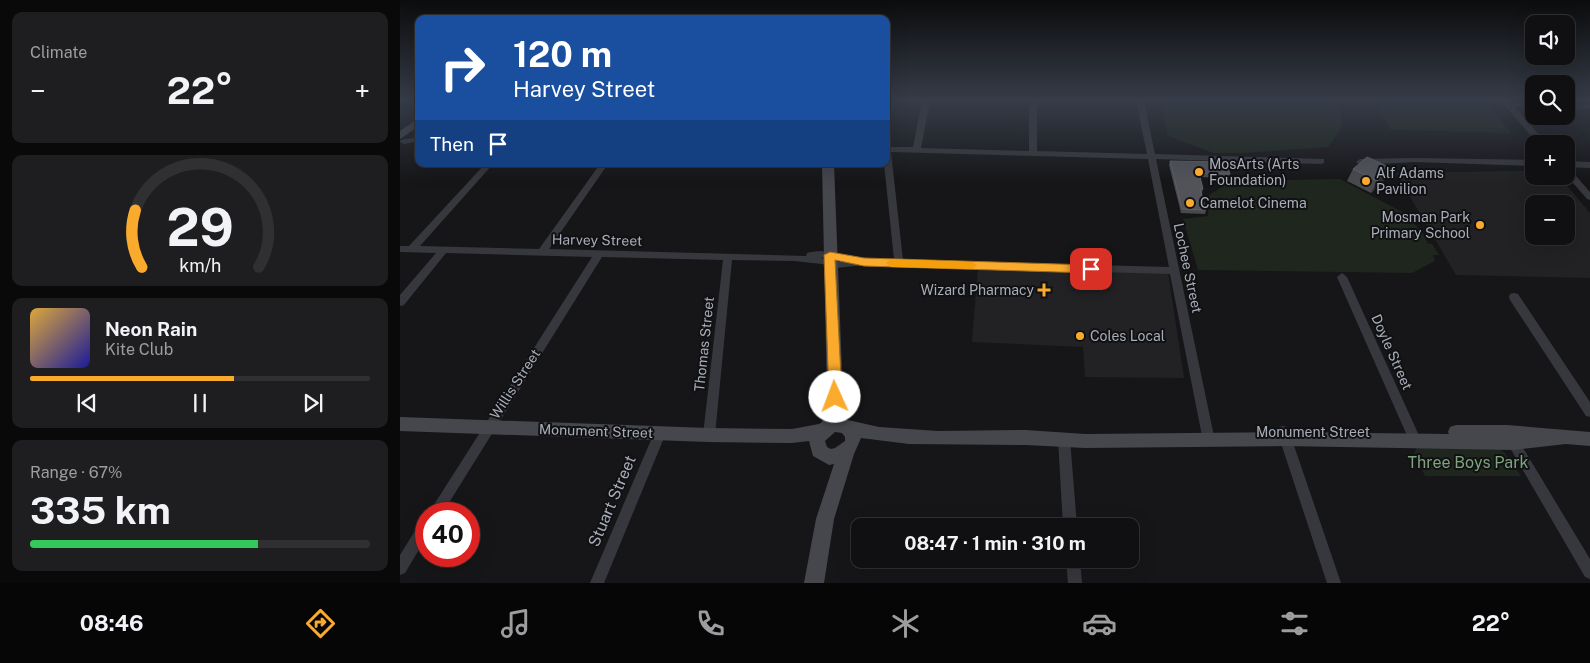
<!DOCTYPE html>
<html lang="en">
<head>
<meta charset="utf-8">
<style>
	:root { --surface:#101012; --page:#1e1e20; --text:#f1f3f6; --muted:#9c9d9f; --line:#303032; --accent:#faaa2c }
	body { margin:0; font-family:"Public Sans",sans-serif; background:var(--page); color:var(--text); height:100vh; display:flex; flex-direction:column; font-size:19px; white-space:nowrap }
	* { box-sizing:border-box; margin:0 }
	p { font-size:16px; color:var(--muted) }
	.icon { flex:none; width:28px; height:28px; fill:none; stroke:currentColor; stroke-width:2; stroke-linecap:round; stroke-linejoin:round }
	.map { position:relative; flex:1; overflow:hidden }
	.panel { display:flex; flex-direction:column; gap:12px; padding:12px; background:#09090a; width:400px }
	.panel>* { flex:none }
	.top-card { position:absolute; left:15px; top:15px; width:475px; height:152px; border-radius:10px; box-shadow:0 5px 20px #0002,0 0 0 1px var(--line); background:#1a4fa0; color:#fff; overflow:hidden }
	.tools { position:absolute; left:1125px; top:15px; display:grid; gap:10px }
	.tools a { display:grid; place-items:center; width:50px; height:50px; border-radius:10px; background:var(--surface); box-shadow:0 5px 20px #0002,0 0 0 1px var(--line); font-size:25px }
	.speed { position:absolute; left:15px; top:502px; display:flex; gap:10px; font-size:25px; font-weight:700; text-align:center }
	.speed>* { display:grid; place-content:center; width:65px; height:65px; border-radius:50%; background:var(--surface); box-shadow:0 5px 20px #0002,0 0 0 1px var(--line); line-height:1 }
	.speed .limit { border:8px solid #d22; background:#fff; color:#111 }
	.pin { position:absolute; display:grid; place-items:center; width:42px; height:42px; color:#fff; margin:-21px; border-radius:10px; box-shadow:0 2px 8px #0006 }
	.me { position:absolute; width:55px; margin:-28px; rotate:358deg; stroke-linejoin:round; filter:drop-shadow(0 0 4px #0008) }
	.turn { display:flex; align-items:center; gap:18px; height:105px; padding:0 15px; font-size:22px }
	.turn .icon { width:65px; height:65px; stroke-width:2.5 }
	.turn b { display:block; font-size:35px; line-height:42px }
	.then { display:flex; align-items:center; height:48px; padding:0 15px; background:#0003; gap:10px; font-size:19px }
	.big { font-size:38px; font-weight:700; line-height:1.1 }
	.panel .tile { flex:1; display:flex; flex-direction:column; justify-content:center; gap:8px; min-width:0; padding:0 18px; border-radius:10px; background:var(--page) }
	.panel .dial { align-items:center; gap:0 }
	.dial svg { height:130px; overflow:visible; fill:none; stroke:var(--line); stroke-width:7; stroke-linecap:round; text-anchor:middle }
	.dial text { fill:var(--text); stroke:none }
	.song { display:flex; align-items:center; gap:15px }
	.cover { width:60px; height:60px; border-radius:8px; background:linear-gradient(135deg,hsl(40 70% 55%),hsl(240 70% 35%)) }
	.played { height:5px; border-radius:2px; background:linear-gradient(90deg,var(--accent) 60%,var(--line) 60%) }
	.keys { display:flex; justify-content:space-around; direction:ltr }
	.heat { display:flex; justify-content:space-between; align-items:center; font-size:28px; direction:ltr }
	.charge { height:8px; border-radius:4px; background:linear-gradient(90deg,#34c759 67%,var(--line) 0) }
	.trip { position:absolute; left:451px; top:518px; width:288px; height:50px; border-radius:10px; background:var(--surface); box-shadow:0 5px 20px #0002,0 0 0 1px var(--line); font-weight:700; line-height:50px; text-align:center }
	.dock { display:flex; height:80px; justify-content:space-around; align-items:center; background:#060607; color:var(--muted) }
	.dock .icon { width:35px; height:35px }
	.dock .on { color:var(--accent) }
	.dock b { font-size:22px; color:var(--text) }
	main { display:flex; flex:1; min-height:0 }
	.map>svg:first-child { display:block }
</style>
</head>
<body>
<main>
<section class="panel">
<div class="tile"><p>Climate</p>
<div class="heat"><a>−</a><b class="big">22°</b><a>+</a></div>
</div>
<div class="tile dial"><svg viewBox="0 0 100 80">
<path d="M14 69A42 42 0 1 1 86 69"/>
<path d="M14 69A42 42 0 0 1 10 34" stroke="#faaa2c"/>
<text x="50" y="56" font-size="32" font-weight="700">29</text>
<text x="50" y="72" font-size="11">km/h</text>
</svg></div>
<div class="tile">
<div class="song"><i class="cover"></i><div><b>Neon Rain</b><p>Kite Club</p></div></div>
<div class="played"></div>
<div class="keys"><svg class="icon" aria-label="previous" viewBox="0 0 24 24"><path d="M18 5L8 12l10 7zM5 5v14"/></svg><svg class="icon" aria-label="pause" viewBox="0 0 24 24"><path d="M8 5v14M16 5v14"/></svg><svg class="icon" aria-label="next" viewBox="0 0 24 24"><path d="M6 5l10 7-10 7zM19 5v14"/></svg></div>
</div>
<div class="tile"><p>Range · 67%</p><b class="big">335 km</b><div class="charge"></div></div>
</section>
<div class="map">
<svg width="1190" height="583" viewBox="0 0 1190 583">
	<rect width="100%" height="100%" fill="#161618"/>
	<g fill="#222225" fill-rule="evenodd">
		<path d="M1114 171H1134V176H1159L1190 213V278L1056 275 996 173ZM1134 204H1166V236H1134Z"/>
		<polygon points="578,267 768,272 784,378 685,377 683,347 572,342"/>
	</g>
	<g fill="#1e261e">
		<path d="M760 101H935C947 124 943 127 928 147L843 153H813L768 136Z"/>
		<polygon points="973,101 1084,101 1111,133 991,130"/>
		<polygon points="940,179 1006,214 1024,235 1028,244 1032,244 1039,255 1033,255 1035,261 1012,273 798,270 783,219 808,216 809,195 832,181"/>
		<polygon points="1017,447 1096,447 1104,452 1121,476 1025,476 1014,454"/>
	</g>
	<g fill="none" stroke-linecap="round" stroke-linejoin="round">
		<g fill="#37383d" fill-rule="evenodd">
			<path d="M522 101H530L521 148 629 151V101H637V151L747 154 736 101H744L755 154 924 159V163L921 164 756 159 815 441 813 445 809 446 805 445 803 441 770 274 464 265 436 268 422 264 394 261 332 260 315 435 313 439 309 440 305 439 303 435 323 260 202 257 42 514H28L192 257 46 253 4 305 0 306V295L36 253 0 252V246H9L85 164H93L20 246 139 249 200 164H208L149 249 406 256 407 253C425 248 444 255 462 258 472 260 483 259 494 259L484 164H486V147H513ZM491 152 748 159 769 267 503 260ZM424 257 442 261 436 262 421 258Z"/>
			<polygon points="1101,101 1109,101 1111,103 1134,103 1134,107 1115,107 1147,144 1138,144"/>
			<polygon points="1166,104 1190,105 1190,109 1166,108"/>
			<polygon points="19,137 19,141 4,144 0,142 1,140"/>
			<polygon points="1015,158 1134,160 1134,166 1015,162 960,165 956,162 960,159"/>
			<polygon points="1166,161 1190,162 1190,168 1166,167"/>
			<polygon points="1166,167 1169,168 1190,192 1190,200 1187,199 1166,175"/>
			<polygon points="942,273 947,277 1021,440 1019,444 1015,445 1011,444 1009,440 937,277"/>
			<polygon points="1114,293 1118,294 1190,402 1190,417 1186,416 1110,300 1109,297 1110,294"/>
			<polygon points="883,426 887,427 889,431 941,583 927,583 877,431 879,427"/>
			<polygon points="260,428 264,429 266,433 204,583 190,583 254,433 256,429"/>
			<polygon points="1110,432 1114,433 1190,559 1190,579 1185,577 1106,441 1104,437 1106,433"/>
			<polygon points="664,434 668,435 670,439 677,526 663,526 658,439 660,435"/>
			<polygon points="26,519 26,538 5,573 0,575 0,555 21,521"/>
			<polygon points="666,559 680,559 682,583 668,583"/>
		</g>
		<g fill="#45474d" fill-rule="evenodd">
			<polygon points="19,118 19,126 0,139 0,131"/>
			<path d="M422 164H434L443 397 439 418 479 427 538 431 626 430 685 434 885 432 1049 434 1048 432 1050 427 1056 425H1107L1190 432V446L1166 444 1113 450 885 446 685 448 626 445 509 444 461 438 454 454 434 519 424 583H404L416 519 434 464 429 465 413 456 409 441 392 443 309 442 0 431V417L309 428 392 429 419 424 422 422 427 397ZM435 432 442 433 445 437V441L435 448 431 449 427 447 425 441Z"/>
		</g>
	</g>
	<g fill="#47494d">
		<polygon points="770,161 830,174 828,178 800,177 803,189 802,193 806,210 805,214 781,213 769,165"/>
		<polygon points="991,168 984,180 971,193 947,181 953,169"/>
	</g>
	<polygon fill="#2f3033" points="991,168 984,180 971,193 977,181"/>
	<g fill="#525359" stroke="#5f6168">
		<polygon points="967,157 991,168 977,181 953,169"/>
		<polygon points="770,161 826,162 830,174 799,173 803,189 800,189 806,210 782,209"/>
	</g>
	<linearGradient id="sky" x2="0" y2="1"><stop stop-color="#0c0c0d"/><stop offset="0.55" stop-color="#363c48"/><stop offset="1" stop-color="#363c48" stop-opacity="0"/></linearGradient>
	<rect width="1190" height="182" fill="url(#sky)"/>
	<polygon fill="#faaa2c" stroke="#a26e1d" points="430,252 464,258 691,265 696,269 691,273 464,266 435,260 442,397 440,401 435,402 431,401 429,397 424,255"/>
	<polygon fill="#f59e0b" points="491,259 572,262 577,265 572,269 491,267 486,263"/>
	<g fill="#faaa2c" stroke="#111113" stroke-width="2">
		<circle cx="799" cy="172" r="5"/>
		<circle cx="966" cy="181" r="5"/>
		<circle cx="790" cy="203" r="5"/>
		<circle cx="1080" cy="225" r="5"/>
		<path d="M641.5 282.5h5v5h5v5h-5v5h-5v-5h-5v-5h5z"/>
		<circle cx="680" cy="336" r="5"/>
	</g>
	<g text-anchor="middle" dominant-baseline="central" stroke-width="4" stroke-linejoin="round" paint-order="stroke">
		<g font-size="14" fill="#a7adb9" stroke="#111113" text-anchor="start">
			<text x="809" y="164">MosArts (Arts<tspan x="809" dy="16">Foundation)</tspan></text>
			<text x="976" y="173">Alf Adams<tspan x="976" dy="16">Pavilion</tspan></text>
			<text x="800" y="203">Camelot Cinema</text>
			<text x="1070" y="217" text-anchor="end">Mosman Park<tspan x="1070" dy="16">Primary School</tspan></text>
			<text x="634" y="290" text-anchor="end">Wizard Pharmacy</text>
			<text x="690" y="336">Coles Local</text>
		</g>
		<g font-size="14" fill="#a7adb9" stroke="#111113">
			<text transform="translate(197 240) rotate(1)">Harvey Street</text>
			<text transform="translate(788 268) rotate(78)">Lochee Street</text>
			<text transform="translate(304 344) rotate(-84)">Thomas Street</text>
			<text transform="translate(992 352) rotate(66)">Doyle Street</text>
			<text transform="translate(115 384) rotate(-57)">Willis Street</text>
			<text transform="translate(196 431) rotate(2)">Monument Street</text>
			<text x="913" y="432">Monument Street</text>
		</g>
		<g font-size="16" fill="#7da47e" stroke="#111113">
			<text x="1068" y="462">Three Boys Park</text>
		</g>
		<g font-size="16" fill="#a7adb9" stroke="#111113">
			<text transform="translate(212 501) rotate(-67)">Stuart Street</text>
		</g>
	</g>
</svg>
<div class="tools">
<a><svg class="icon" aria-label="sound" viewBox="0 0 24 24"><path d="M4 9h4l5-4v14l-5-4H4zM17 9q2 3 0 6"/></svg></a>
<a><svg class="icon" aria-label="search" viewBox="0 0 24 24"><circle cx="10" cy="10" r="6"/><path d="M15 15l6 6"/></svg></a>
<a>+</a>
<a>−</a>
</div>
<div class="speed"><div class="limit">40</div></div>
<div class="pin" style="left:691px;top:269px;background:#d93025"><svg class="icon" aria-label="arrive" viewBox="0 0 24 24"><path d="M6 21V4h12l-3 4 3 4H6"/></svg></div>
<svg class="me" style="left:435px;top:397px" viewBox="-20 -20 40 40"><circle r="19" fill="#fff"/><path d="M0-13L10 11 0 6-10 11z" fill="#faaa2c"/></svg>
<div class="trip">08:47 · 1 min · 310 m</div>
<div class="top-card">
<div class="turn"><svg class="icon" aria-label="right" viewBox="0 0 24 24"><path d="M7 20v-9h11M14 6l5 5-5 5"/></svg><div><b>120 m</b>Harvey Street</div></div>
<div class="then">Then<svg class="icon" aria-label="arrive" viewBox="0 0 24 24"><path d="M6 21V4h12l-3 4 3 4H6"/></svg></div>
</div>
</div>
</main>
<nav class="dock">
<b>08:46</b>
<svg class="icon on" aria-label="directions" viewBox="0 0 24 24"><path d="M12 3l9 9-9 9-9-9zM9 14v-3h6M13 9l2 2-2 2"/></svg>
<svg class="icon" aria-label="music" viewBox="0 0 24 24"><path d="M9 18V5l10-2v13"/><circle cx="6" cy="18" r="3"/><circle cx="16" cy="16" r="3"/></svg>
<svg class="icon" aria-label="phone" viewBox="0 0 24 24"><path d="M5 4h4l2 5-3 2q2 4 5 5l2-3 5 2v4C11 20 4 13 5 4z"/></svg>
<svg class="icon" aria-label="climate" viewBox="0 0 24 24"><path d="M12 3v18M4 7l16 10M4 17L20 7"/></svg>
<svg class="icon" aria-label="car" viewBox="0 0 24 24"><path d="M5 17H2v-5l4-1 3-4h7l3 4 3 1v5h-3M9 17h6M6 11h13"/><circle cx="7" cy="17" r="2"/><circle cx="17" cy="17" r="2"/></svg>
<svg class="icon" aria-label="filters" viewBox="0 0 24 24"><path d="M4 7h16M4 17h16"/><circle cx="9" cy="7" r="2"/><circle cx="15" cy="17" r="2"/></svg>
<b>22°</b>
</nav>
</body>
</html>
